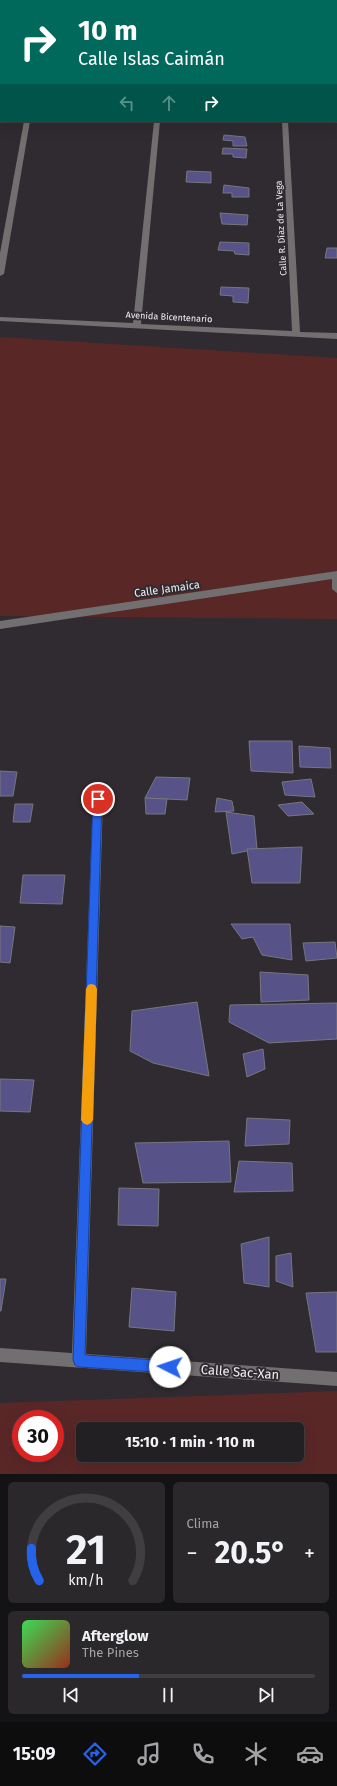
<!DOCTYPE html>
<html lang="es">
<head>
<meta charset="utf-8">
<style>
	:root { --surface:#232024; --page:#2b282c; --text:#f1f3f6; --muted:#a3a3a6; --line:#403e41; --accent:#2563eb }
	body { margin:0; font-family:"Fira Sans",sans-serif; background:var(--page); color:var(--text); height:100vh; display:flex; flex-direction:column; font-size:15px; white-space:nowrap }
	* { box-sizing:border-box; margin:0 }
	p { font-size:13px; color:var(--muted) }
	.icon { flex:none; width:22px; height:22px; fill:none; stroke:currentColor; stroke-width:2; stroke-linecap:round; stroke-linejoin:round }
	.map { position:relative; height:1474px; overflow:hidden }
	.drawer { display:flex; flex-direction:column; gap:8px; padding:8px; background:#131214; flex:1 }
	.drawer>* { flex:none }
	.top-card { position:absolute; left:0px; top:0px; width:337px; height:122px; box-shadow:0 4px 16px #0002,0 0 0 1px var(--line); background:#00695c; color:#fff; overflow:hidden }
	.speed { position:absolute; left:12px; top:1410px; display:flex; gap:8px; font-size:20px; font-weight:700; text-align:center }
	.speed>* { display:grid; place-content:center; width:52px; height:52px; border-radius:50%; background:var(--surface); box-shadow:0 4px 16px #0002,0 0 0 1px var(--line); line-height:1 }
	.speed .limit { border:6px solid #d22; background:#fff; color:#111 }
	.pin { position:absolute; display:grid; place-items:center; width:34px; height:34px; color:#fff; margin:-17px; border:2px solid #fff; border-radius:50%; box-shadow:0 1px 4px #0007 }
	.me { position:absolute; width:44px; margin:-22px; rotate:274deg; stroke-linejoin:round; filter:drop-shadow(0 0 3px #0008) }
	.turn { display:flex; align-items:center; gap:14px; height:84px; padding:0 12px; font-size:18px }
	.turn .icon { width:52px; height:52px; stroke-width:2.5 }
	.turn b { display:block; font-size:28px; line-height:34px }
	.lanes { display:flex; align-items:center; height:38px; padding:0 12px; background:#0003; justify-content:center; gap:20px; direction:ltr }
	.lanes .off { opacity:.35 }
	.big { font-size:30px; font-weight:700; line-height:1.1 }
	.drawer .widget { flex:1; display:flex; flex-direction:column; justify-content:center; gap:6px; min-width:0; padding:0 14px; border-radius:6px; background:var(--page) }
	.drawer .dial { align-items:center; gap:0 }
	.dial svg { height:104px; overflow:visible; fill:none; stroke:var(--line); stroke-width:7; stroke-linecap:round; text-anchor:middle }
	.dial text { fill:var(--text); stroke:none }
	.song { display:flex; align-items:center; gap:12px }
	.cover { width:48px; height:48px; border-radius:6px; background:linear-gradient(135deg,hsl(130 70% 55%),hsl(10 70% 35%)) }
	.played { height:4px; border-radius:2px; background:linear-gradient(90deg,var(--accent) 40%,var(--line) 40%) }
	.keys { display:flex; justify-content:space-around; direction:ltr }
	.heat { display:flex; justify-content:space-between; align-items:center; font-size:22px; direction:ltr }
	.drawer .tiles { flex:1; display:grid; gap:8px; grid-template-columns:1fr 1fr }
	.widget:last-child { grid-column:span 2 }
	.trip { position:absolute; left:76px; top:1422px; width:228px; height:40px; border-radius:6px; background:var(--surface); box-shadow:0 4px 16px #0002,0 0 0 1px var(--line); font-weight:700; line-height:40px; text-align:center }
	.tabs { display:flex; height:64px; justify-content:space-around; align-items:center; background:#0e0d0e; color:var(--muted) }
	.tabs .icon { width:28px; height:28px }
	.tabs .active { color:var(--accent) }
	.tabs b { font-size:18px; color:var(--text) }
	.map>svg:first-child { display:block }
</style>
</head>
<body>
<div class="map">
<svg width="337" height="1474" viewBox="0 0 337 1474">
	<rect width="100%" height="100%" fill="#2f2b30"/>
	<g fill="#5a2727" fill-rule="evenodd">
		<polygon points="0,0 337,0 337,57 336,1 1,1 1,44"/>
		<polygon points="0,337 337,358 337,619 0,616"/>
		<path d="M337 1391V1474H0V1403ZM21 1419H55V1453H21ZM83 1429H297V1455H83Z"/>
	</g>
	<g fill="#575388" stroke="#76767d">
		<polygon points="224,135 245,137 247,146 233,146 233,141 223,140"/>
		<polygon points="223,148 247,149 246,158 233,157 233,154 222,154"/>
		<polygon points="187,171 211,172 211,183 186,182"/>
		<polygon points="224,185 249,188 249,197 232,197 232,193 223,193"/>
		<polygon points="220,213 248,215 247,225 222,224"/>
		<polygon points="220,242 249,243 249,255 235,254 234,251 218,250"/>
		<polygon points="327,248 337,248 337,258 325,258"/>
		<polygon points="221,287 249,288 248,303 233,302 233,296 220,295"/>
		<polygon points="249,741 292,741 293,773 251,771"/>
		<polygon points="299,746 330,748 331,768 300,767"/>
		<polygon points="0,771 17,772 13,796 0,796"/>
		<polygon points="156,777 190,778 187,800 145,798"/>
		<polygon points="311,779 315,797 285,795 282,782"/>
		<polygon points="145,798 167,799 165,814 146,814"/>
		<polygon points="217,798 232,801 234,811 215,812"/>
		<polygon points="302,802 314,814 288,816 278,805"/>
		<polygon points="15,804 33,804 30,822 13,822"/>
		<polygon points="226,812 254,816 257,849 232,854"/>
		<polygon points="302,847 300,883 252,883 247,849"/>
		<polygon points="23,875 65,875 62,904 20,903"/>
		<polygon points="231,924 290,924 292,960 262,955 253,937 242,939"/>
		<polygon points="0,926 15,927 10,963 0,962"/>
		<polygon points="335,942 337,958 306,961 303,943"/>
		<polygon points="260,972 308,975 309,1000 261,1002"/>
		<polygon points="197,1002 209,1076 153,1063 130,1051 132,1011"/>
		<polygon points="337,1003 337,1039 269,1043 229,1022 230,1005"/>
		<polygon points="263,1049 265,1069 247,1077 243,1054"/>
		<polygon points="0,1079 34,1080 30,1112 0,1111"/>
		<polygon points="247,1118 290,1120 289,1144 245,1146"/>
		<polygon points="229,1141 231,1182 143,1183 135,1143"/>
		<polygon points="239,1161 292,1163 293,1191 234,1192"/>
		<polygon points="119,1188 159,1189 158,1226 118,1225"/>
		<polygon points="269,1237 269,1287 244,1283 241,1244"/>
		<polygon points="291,1253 293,1287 276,1281 276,1256"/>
		<polygon points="0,1279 6,1279 1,1311 0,1311"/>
		<polygon points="132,1288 176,1292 174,1331 129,1327"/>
		<polygon points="337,1292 337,1352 316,1352 306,1293"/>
	</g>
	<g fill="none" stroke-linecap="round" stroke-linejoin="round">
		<g fill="#726f70" fill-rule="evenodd">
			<rect x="0" y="49" width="1" height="4"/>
			<rect x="336" y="61" width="1" height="5"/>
			<polygon points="24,121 30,121 4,274 0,276 0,253"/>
			<polygon points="154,121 160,121 141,324 292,331 282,121 288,121 300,332 337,333 337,339 0,321 0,317 133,323"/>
			<polygon points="337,571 337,593 332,589 332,579 0,629 0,621"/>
			<polygon points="98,794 102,796 103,799 86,1354 337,1372 337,1386 0,1362 0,1348 72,1353 93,799 94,796"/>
		</g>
	</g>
	<polygon fill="#2563eb" stroke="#184099" points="98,795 102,799 85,1355 170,1361 174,1363 176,1367 174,1371 170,1373 79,1367 75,1365 73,1360 93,799"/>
	<polygon fill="#f59e0b" points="91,984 95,985 97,989 93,1120 91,1123 87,1125 83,1123 81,1120 86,989 88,985"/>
	<g text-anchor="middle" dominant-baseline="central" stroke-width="4" stroke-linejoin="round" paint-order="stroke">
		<g font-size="9" fill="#f0edf1" stroke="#2f2b30">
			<text transform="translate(281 228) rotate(-93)">Calle R. Díaz de La Vega</text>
			<text transform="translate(169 317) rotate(3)">Avenida Bicentenario</text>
		</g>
		<g font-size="11" fill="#f0edf1" stroke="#2f2b30">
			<text transform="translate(167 589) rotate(-8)">Calle Jamaica</text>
		</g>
		<g font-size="13" fill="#f0edf1" stroke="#2f2b30">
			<text transform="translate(240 1372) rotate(4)">Calle Sac-Xan</text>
		</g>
	</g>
</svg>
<div class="speed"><div class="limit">30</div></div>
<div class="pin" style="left:98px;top:799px;background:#d93025"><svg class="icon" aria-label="arrive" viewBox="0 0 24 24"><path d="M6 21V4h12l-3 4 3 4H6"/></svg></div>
<svg class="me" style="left:170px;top:1367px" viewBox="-20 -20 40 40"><circle r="19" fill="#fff"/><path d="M0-13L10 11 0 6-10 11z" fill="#2563eb"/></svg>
<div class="trip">15:10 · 1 min · 110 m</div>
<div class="top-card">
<div class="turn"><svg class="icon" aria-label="right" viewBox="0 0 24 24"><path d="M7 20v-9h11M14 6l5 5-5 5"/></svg><div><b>10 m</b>Calle Islas Caimán</div></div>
<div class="lanes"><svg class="icon off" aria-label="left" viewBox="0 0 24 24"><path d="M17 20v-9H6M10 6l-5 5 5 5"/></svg><svg class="icon off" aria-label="ahead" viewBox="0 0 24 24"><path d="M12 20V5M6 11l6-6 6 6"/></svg><svg class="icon" aria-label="right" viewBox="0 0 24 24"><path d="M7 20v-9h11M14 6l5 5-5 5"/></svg></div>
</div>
</div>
<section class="drawer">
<div class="tiles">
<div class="widget dial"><svg viewBox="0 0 100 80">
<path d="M14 69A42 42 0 1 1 86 69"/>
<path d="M14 69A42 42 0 0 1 8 44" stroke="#2563eb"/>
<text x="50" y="56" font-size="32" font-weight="700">21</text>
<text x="50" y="72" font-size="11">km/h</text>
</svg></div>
<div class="widget"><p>Clima</p>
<div class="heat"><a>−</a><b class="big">20.5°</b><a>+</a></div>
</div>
<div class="widget">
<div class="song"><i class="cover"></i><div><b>Afterglow</b><p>The Pines</p></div></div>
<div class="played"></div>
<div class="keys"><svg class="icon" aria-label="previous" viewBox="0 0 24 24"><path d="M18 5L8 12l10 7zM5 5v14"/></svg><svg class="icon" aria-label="pause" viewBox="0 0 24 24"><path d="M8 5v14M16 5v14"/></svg><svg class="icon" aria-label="next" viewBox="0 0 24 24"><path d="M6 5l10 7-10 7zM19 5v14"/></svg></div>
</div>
</div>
</section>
<nav class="tabs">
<b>15:09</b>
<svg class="icon active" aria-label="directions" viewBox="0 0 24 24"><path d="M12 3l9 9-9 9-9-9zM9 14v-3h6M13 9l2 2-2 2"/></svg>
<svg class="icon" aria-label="music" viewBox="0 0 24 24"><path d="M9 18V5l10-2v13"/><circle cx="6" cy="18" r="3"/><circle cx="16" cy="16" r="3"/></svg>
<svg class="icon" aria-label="phone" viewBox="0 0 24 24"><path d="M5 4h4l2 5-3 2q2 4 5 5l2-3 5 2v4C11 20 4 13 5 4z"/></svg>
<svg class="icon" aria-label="climate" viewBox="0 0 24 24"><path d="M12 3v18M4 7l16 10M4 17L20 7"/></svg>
<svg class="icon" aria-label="car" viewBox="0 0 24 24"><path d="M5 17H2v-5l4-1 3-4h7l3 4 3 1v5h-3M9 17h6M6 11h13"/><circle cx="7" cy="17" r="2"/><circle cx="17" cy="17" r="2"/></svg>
</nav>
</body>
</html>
